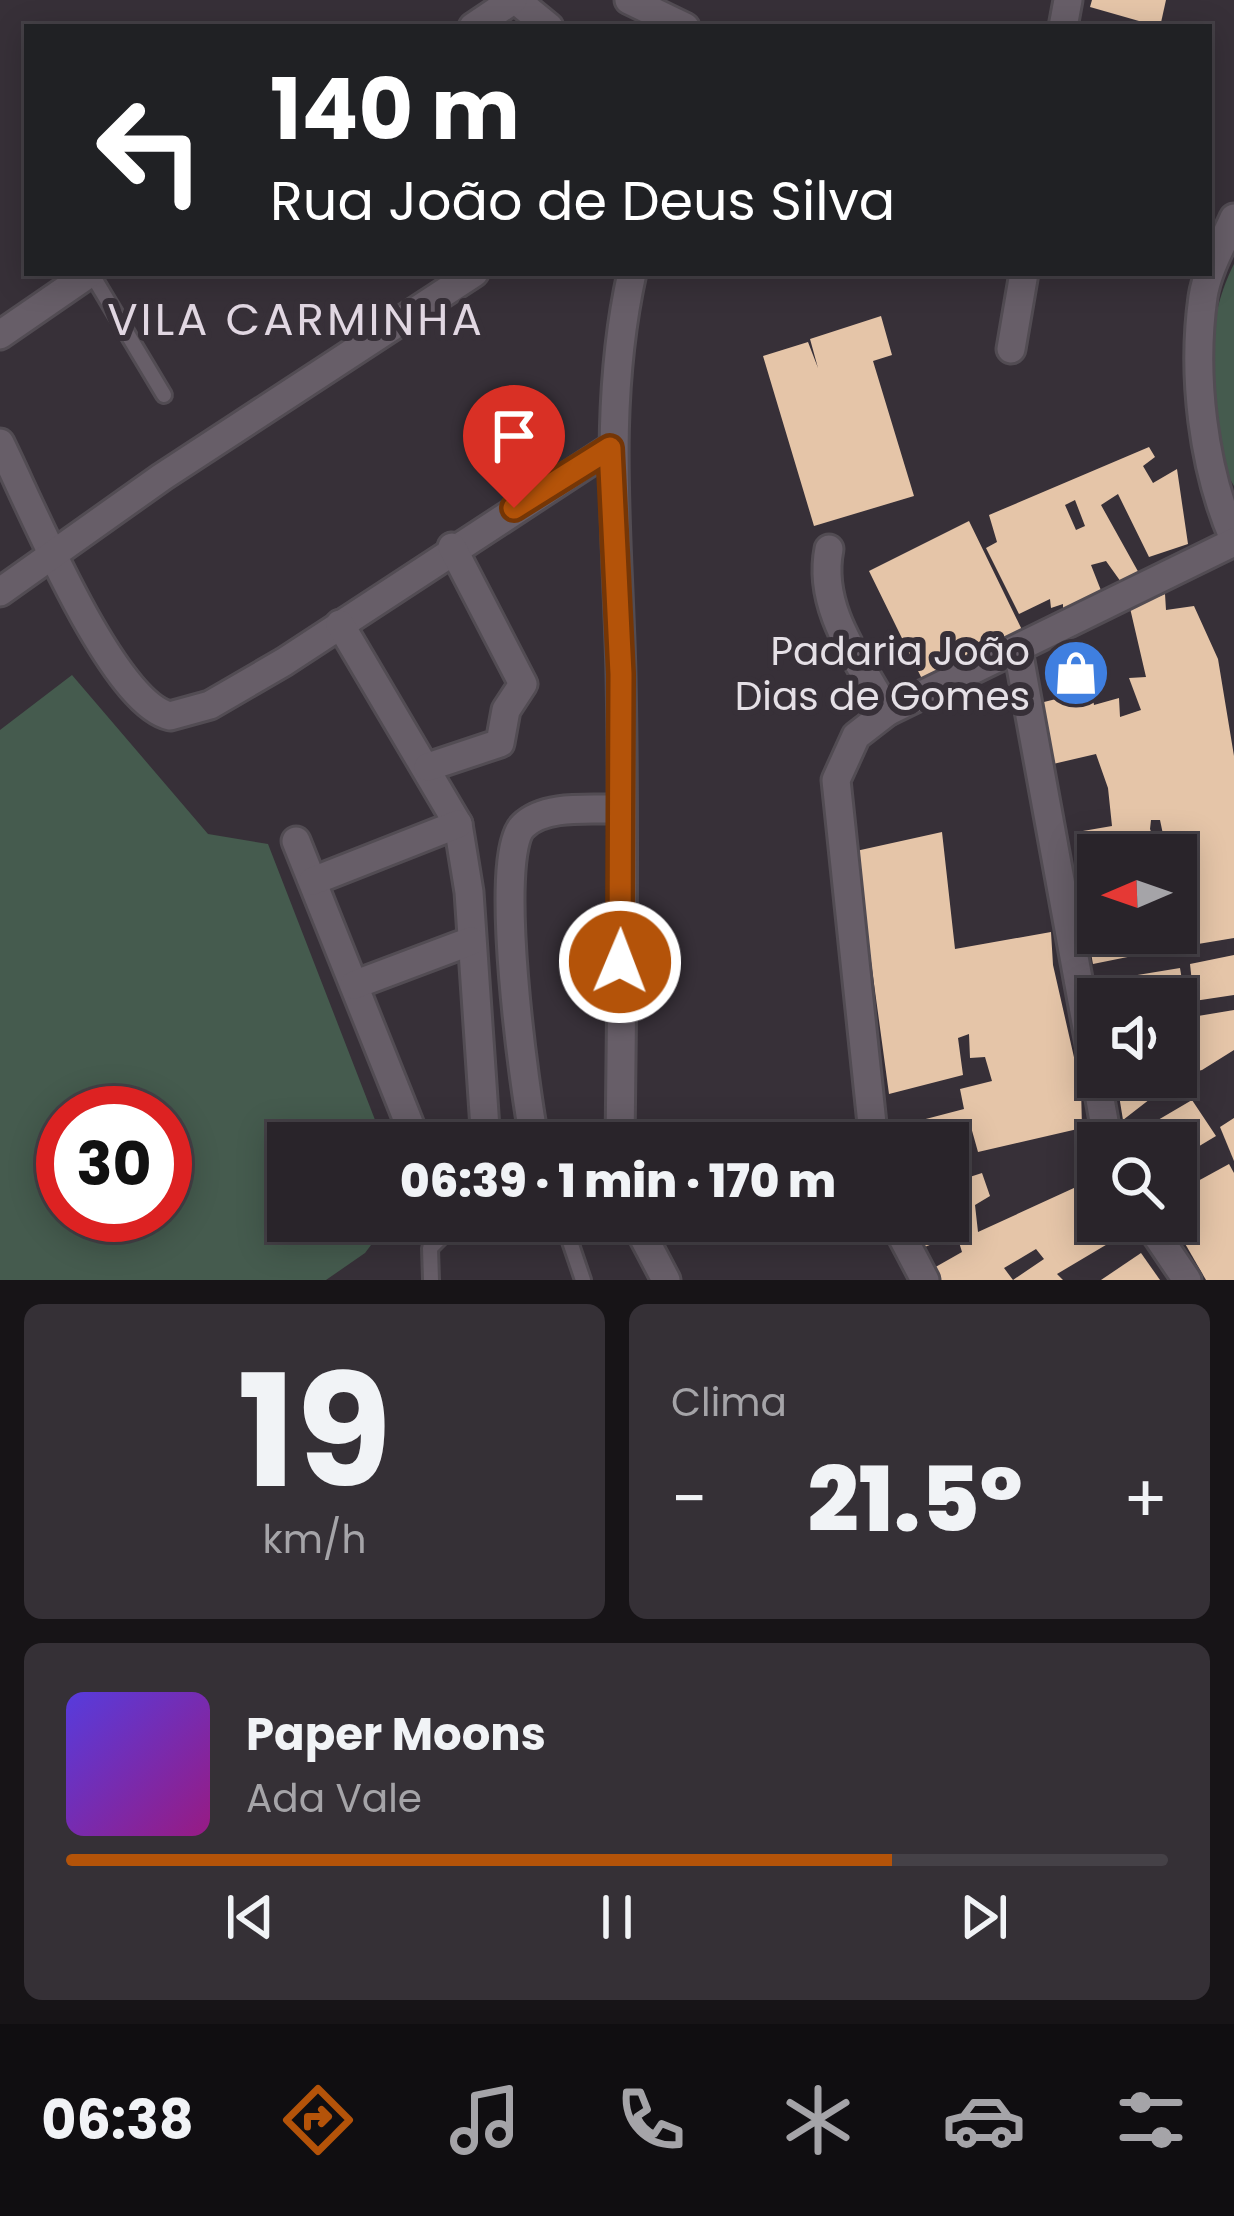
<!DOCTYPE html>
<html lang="pt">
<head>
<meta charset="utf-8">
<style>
	:root { --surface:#29242a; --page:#353036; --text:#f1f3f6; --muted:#a5a4a8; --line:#454147; --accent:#b45309 }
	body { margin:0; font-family:Poppins,sans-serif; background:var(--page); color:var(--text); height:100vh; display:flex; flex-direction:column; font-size:45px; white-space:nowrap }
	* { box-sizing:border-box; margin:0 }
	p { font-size:39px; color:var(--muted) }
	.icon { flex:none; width:66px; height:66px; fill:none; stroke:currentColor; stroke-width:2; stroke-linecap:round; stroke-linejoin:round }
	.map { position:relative; height:1280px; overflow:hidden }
	.details { display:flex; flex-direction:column; gap:24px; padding:24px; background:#171417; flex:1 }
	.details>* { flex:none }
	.banner { position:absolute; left:24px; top:24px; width:1188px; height:252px; border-radius:0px; box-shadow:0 6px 30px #0003,0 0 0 3px var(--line); background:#202124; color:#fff; overflow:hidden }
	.needle { width:78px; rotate:268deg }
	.buttons { position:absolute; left:1077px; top:834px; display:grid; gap:24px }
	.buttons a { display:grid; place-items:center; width:120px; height:120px; border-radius:0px; background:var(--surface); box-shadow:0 6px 30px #0003,0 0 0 3px var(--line); font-size:60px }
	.speed { position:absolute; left:36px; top:1086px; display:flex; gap:24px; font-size:60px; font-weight:700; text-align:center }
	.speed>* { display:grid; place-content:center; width:156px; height:156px; border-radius:50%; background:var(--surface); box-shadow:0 6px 30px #0003,0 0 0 3px var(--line); line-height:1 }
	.speed .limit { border:18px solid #d22; background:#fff; color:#111 }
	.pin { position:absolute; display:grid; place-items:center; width:102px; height:102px; color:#fff; margin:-123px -51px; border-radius:50% 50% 50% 0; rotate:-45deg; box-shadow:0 0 12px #0007 }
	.pin .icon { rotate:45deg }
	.me { position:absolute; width:132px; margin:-66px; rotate:1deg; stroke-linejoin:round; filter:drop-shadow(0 0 9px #0008) }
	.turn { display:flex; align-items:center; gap:42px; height:252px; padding:0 48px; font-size:54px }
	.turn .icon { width:156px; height:156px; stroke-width:2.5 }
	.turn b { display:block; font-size:84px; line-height:102px }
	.big { font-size:90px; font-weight:800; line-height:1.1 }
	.details .tile { flex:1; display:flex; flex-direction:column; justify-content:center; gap:18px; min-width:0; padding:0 42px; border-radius:18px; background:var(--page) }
	.details .dial { align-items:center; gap:0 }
	.dial b { font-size:156px; line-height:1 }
	.song { display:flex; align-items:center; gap:36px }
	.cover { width:144px; height:144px; border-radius:18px; background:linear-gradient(135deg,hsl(250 70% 55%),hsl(310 70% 35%)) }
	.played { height:12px; border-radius:6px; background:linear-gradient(90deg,var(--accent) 75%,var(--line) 75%) }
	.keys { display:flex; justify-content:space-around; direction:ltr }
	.heat { display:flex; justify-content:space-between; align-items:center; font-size:66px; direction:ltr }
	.details .tiles { flex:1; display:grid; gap:24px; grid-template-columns:1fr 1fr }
	.tile:last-child { grid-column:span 2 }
	.trip { position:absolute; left:267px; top:1122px; width:702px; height:120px; border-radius:0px; background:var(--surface); box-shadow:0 6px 30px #0003,0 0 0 3px var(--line); font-weight:800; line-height:120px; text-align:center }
	.menu { display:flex; height:192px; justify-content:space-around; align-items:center; background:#100e11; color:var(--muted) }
	.menu .icon { width:84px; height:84px }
	.menu .current { color:var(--accent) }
	.menu b { font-size:54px; color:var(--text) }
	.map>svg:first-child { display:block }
</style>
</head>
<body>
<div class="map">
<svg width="1234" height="1280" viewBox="0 0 1234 1280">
	<rect width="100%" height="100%" fill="#373038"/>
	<g fill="#455b4e" fill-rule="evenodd">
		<path d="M1234 264V486C1197 427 1203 324 1234 264Z"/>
		<path d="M72 675 208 834 268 844 384 1143H288V1221H389L365 1253 326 1280H0V730ZM63 1113H165V1215H63Z"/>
	</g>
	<g fill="#e5c5a8" fill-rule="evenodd">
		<polygon points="1092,0 1166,0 1160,27 1090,7"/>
		<polygon points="881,316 892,355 873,361 914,496 814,526 763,356 808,342 818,368 810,339"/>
		<path d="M1149 447 1155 457 1143 466 1153 483 1177 469 1188 544 1149 557 1118 494 1101 505 1140 575 1121 582 1106 561 1091 565 1102 593 1088 603 1063 610V604L1051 608 1050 599 1019 614 986 548 997 542 989 515ZM1075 500 1085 526 1076 530 1065 505Z"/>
		<polygon points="969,521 1023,632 952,661 923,681 869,571"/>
		<polygon points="1165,594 1166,610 1194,606 1218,659 1234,756 1234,938 1186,946 1185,926 1176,928 1176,894 1196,890 1182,835 1164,839 1160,820 1151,820 1150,829 1160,855 1098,855 1098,909 1082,913 1076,876 1084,874 1077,832 1112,826 1108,788 1096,754 1053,764 1040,703 1068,696 1059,650 1082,641 1094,705 1119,698 1120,717 1141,710 1129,678 1146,677 1130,608"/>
		<polygon points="942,832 955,949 1051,932 1053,965 1081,1088 1082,1128 978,1152 971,1127 902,1142 899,1126 964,1109 960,1089 992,1081 985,1057 970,1058 969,1034 958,1038 963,1075 889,1094 856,851"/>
		<polygon points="1148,933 1173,933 1177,947 1093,964 1089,942"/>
		<polygon points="1234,955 1234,995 1194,1001 1190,964"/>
		<polygon points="1180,968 1186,1004 1176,1005 1176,999 1103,999 1101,981"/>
		<polygon points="1181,1009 1187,1045 1197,1045 1192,1017 1234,1010 1234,1050 1202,1070 1181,1075 1123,1120 1116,1077 1176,1077 1176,1010"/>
		<polygon points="1192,1100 1216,1136 1176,1160 1176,1143 1133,1143 1129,1137"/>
		<polygon points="1234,1118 1234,1161 1220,1127"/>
		<polygon points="1229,1164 1234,1173 1234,1280 1206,1280 1172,1221 1176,1193"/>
		<polygon points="982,1173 990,1196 975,1205 978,1232 1087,1182 1098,1221 1119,1221 1126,1233 1057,1274 1063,1280 1013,1280 1044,1259 1036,1249 1004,1268 1013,1280 939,1280 932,1269 962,1252 958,1239 964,1238 963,1232 922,1248 912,1228 945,1224 948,1184"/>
		<polygon points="1141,1253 1160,1280 1101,1280"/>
	</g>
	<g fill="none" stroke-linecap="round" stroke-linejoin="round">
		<defs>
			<g id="lane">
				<polyline points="91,273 164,395"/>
				<polyline points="563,1221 583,1280"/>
				<polyline points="431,1280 430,1248 447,1231"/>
			</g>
			<g id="street">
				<polyline points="516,0 549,27"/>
				<polyline points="629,0 685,27"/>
				<polyline points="473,27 513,0"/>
				<polyline points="1063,27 1068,0"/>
				<path d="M1234 218C1223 243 1207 270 1203 297 1192 375 1203 468 1234 539"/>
				<polyline points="0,335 90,273"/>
				<polyline points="1011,349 1024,273"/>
				<path d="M0 443C29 501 111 703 170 716L210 705 284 662 611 448"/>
				<path d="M829 549C817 609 859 660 887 712"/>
				<polyline points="0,592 162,477 474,273"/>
				<polyline points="340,624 458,824 469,892 486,1143"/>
				<polyline points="1018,650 1108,1143"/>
				<polyline points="428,767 500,743 506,710 523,684 452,547"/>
				<polyline points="296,841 413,1133"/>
				<polyline points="313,881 458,824"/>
				<polyline points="354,985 471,941"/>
				<path d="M535 1143C525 1095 492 855 523 826 545 804 591 810 620 809"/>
				<path d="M620 1143C622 987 624 831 621 675 618 539 602 408 632 273"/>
				<polyline points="874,1143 836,780 856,736 887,712 1234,542"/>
				<polyline points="635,1221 666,1280"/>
				<polyline points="894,1221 925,1280"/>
				<polyline points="1147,1221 1187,1280"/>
			</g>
		</defs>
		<use href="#lane" stroke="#524c53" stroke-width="20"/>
		<use href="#street" stroke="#524c53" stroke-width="33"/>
		<use href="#lane" stroke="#675e68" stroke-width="14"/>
		<use href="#street" stroke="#675e68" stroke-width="27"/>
	</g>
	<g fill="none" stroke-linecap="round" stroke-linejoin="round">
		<defs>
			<polyline id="route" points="514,508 610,448 621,674 620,962"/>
		</defs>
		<use href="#route" stroke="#753606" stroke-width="30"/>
		<use href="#route" stroke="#b45309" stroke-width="21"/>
	</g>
	<defs>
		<symbol id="shop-disc" viewBox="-11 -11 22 22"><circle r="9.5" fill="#3f7fe0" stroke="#373038"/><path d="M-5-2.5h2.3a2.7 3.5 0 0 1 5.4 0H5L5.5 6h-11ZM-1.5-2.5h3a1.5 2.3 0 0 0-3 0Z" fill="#fff"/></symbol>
	</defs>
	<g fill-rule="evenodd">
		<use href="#shop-disc" x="1038" y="635" width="76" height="76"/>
	</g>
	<g text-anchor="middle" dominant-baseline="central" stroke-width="12" stroke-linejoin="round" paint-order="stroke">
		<g font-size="39" fill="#e5e0e6" stroke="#373038" text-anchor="end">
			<text x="1030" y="651">Padaria João<tspan x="1030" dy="45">Dias de Gomes</tspan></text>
		</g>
		<g font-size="45" letter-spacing="3" fill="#e1d7e2" stroke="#373038">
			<text x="296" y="319">VILA CARMINHA</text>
		</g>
	</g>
</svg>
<div class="buttons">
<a><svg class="needle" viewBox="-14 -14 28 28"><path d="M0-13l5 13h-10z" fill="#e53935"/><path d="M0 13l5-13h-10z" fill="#a5a4a8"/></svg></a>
<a><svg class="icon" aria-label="sound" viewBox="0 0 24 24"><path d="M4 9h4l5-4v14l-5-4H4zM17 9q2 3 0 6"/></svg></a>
<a><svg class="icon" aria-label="search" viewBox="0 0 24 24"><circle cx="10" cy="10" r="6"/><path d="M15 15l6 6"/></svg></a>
</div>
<div class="speed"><div class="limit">30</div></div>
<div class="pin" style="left:514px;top:508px;background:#d93025"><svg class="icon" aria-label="arrive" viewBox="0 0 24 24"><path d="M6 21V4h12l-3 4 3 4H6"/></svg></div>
<svg class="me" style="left:620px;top:962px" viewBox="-20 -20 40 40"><circle r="17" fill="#b45309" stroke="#fff" stroke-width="3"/><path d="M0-11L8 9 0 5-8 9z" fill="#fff"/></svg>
<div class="trip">06:39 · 1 min · 170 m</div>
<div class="banner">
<div class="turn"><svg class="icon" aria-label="left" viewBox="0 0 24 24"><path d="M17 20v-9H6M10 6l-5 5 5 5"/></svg><div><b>140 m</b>Rua João de Deus Silva</div></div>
</div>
</div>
<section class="details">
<div class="tiles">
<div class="tile dial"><b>19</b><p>km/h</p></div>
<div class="tile"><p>Clima</p>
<div class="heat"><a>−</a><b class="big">21.5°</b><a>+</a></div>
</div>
<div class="tile">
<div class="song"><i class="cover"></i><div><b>Paper Moons</b><p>Ada Vale</p></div></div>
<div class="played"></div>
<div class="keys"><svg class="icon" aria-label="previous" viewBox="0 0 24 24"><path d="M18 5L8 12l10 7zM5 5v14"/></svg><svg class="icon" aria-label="pause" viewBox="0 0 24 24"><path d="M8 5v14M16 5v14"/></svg><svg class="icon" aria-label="next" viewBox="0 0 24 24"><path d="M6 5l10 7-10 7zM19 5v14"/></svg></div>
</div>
</div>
</section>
<nav class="menu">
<b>06:38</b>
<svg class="icon current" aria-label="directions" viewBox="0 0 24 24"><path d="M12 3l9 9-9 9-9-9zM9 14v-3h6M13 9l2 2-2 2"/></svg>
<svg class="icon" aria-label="music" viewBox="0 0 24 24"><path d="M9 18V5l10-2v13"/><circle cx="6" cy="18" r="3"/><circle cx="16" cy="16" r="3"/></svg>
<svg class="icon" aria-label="phone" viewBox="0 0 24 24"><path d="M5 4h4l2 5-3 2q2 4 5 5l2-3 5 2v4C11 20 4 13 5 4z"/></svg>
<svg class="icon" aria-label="climate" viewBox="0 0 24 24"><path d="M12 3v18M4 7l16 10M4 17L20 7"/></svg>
<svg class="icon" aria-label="car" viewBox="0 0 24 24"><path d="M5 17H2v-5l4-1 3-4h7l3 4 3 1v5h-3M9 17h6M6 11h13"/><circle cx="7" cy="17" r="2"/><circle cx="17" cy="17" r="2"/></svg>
<svg class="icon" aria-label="filters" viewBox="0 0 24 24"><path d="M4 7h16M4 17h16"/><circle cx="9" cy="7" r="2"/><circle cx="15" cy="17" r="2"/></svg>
</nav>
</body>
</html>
